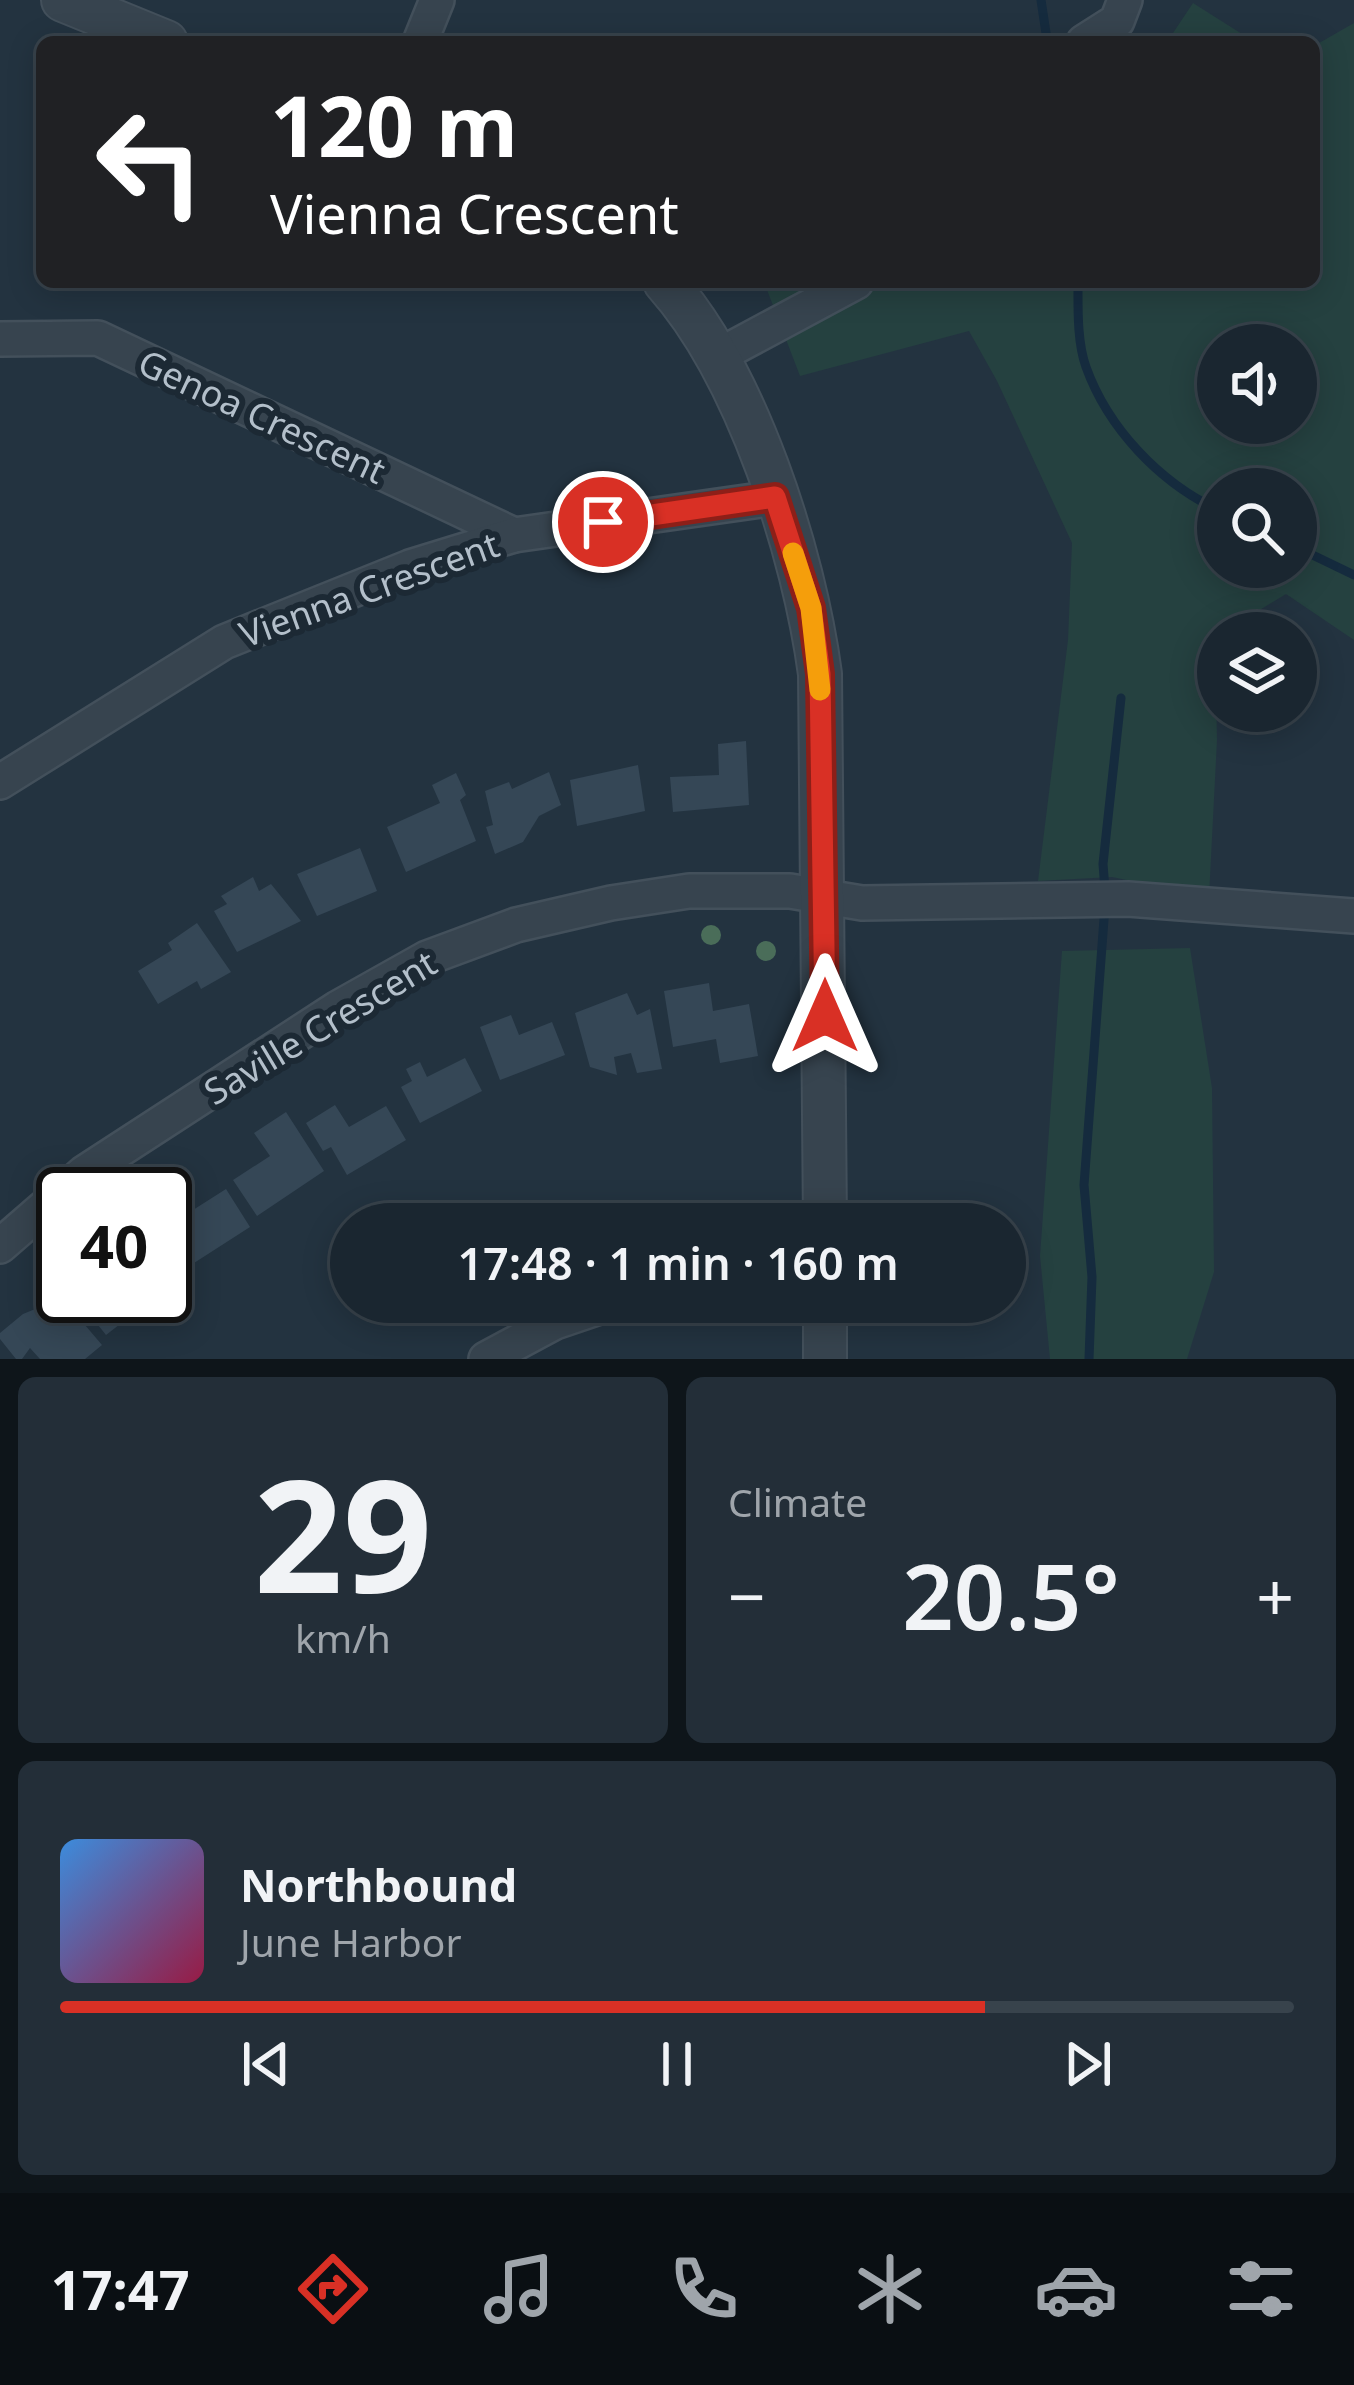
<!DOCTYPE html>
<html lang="en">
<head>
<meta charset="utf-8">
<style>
	:root { --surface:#1a2630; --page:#232e38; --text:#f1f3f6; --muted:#9fa5ab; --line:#38434c; --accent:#d93025 }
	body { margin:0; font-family:"Noto Sans",sans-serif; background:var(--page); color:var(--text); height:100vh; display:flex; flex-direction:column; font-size:45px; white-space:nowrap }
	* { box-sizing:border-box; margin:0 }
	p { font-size:39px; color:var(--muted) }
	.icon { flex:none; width:66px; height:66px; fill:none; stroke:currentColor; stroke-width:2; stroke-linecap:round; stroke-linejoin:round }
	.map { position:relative; height:1359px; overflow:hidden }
	.sheet { display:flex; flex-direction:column; gap:18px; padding:18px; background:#0e151a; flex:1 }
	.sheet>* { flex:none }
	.hud { position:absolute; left:36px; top:36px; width:1284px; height:252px; border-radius:18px; box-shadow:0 6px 30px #0003,0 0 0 3px var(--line); background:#202124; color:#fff; overflow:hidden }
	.fabs { position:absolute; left:1197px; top:324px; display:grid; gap:24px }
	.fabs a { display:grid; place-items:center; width:120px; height:120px; border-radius:50%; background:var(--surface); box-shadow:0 6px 30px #0003,0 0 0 3px var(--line); font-size:60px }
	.speed { position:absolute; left:36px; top:1167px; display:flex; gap:24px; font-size:60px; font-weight:700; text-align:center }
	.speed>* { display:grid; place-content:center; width:156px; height:156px; border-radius:50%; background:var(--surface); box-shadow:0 6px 30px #0003,0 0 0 3px var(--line); line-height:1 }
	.speed .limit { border:6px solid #111; border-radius:18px; background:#fff; color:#111 }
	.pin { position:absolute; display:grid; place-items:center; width:102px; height:102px; color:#fff; margin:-51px; border:6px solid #fff; border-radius:50%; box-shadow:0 3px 12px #0007 }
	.me { position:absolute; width:132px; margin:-66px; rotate:0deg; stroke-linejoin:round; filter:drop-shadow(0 0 9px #0008) }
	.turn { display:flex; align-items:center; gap:42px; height:252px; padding:0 36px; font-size:54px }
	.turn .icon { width:156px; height:156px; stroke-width:2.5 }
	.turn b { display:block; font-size:84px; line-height:102px }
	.big { font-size:90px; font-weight:600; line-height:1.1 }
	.sheet .card { flex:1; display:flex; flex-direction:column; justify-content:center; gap:18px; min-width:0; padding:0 42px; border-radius:18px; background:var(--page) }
	.sheet .dial { align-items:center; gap:0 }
	.dial b { font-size:156px; line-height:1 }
	.song { display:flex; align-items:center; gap:36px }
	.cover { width:144px; height:144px; border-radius:18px; background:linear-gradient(135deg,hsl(210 70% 55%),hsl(340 70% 35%)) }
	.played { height:12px; border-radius:6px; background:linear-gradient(90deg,var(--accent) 75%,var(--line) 75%) }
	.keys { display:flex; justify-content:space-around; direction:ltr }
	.heat { display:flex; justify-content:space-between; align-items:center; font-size:66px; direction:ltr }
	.sheet .tiles { flex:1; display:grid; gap:18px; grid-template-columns:1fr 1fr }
	.card:last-child { grid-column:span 2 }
	.trip { position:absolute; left:330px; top:1203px; width:696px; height:120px; border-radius:60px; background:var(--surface); box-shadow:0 6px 30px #0003,0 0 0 3px var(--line); font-weight:600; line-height:120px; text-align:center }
	.tab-bar { display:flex; height:192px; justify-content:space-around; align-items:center; background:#0a0f13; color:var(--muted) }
	.tab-bar .icon { width:84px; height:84px }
	.tab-bar .active { color:var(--accent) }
	.tab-bar b { font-size:54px; color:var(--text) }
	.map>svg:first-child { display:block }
</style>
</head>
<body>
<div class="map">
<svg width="1354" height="1359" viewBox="0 0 1354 1359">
	<rect width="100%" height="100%" fill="#233340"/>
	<g fill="#254140" fill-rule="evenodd">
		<polygon points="1193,3 1242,34 1287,42 1167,42"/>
		<path d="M1354 23V640L1286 594 1215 637 1217 740 1209 897 1112 877 1038 881 1068 640 1072 543 997 381 969 331 800 376 764 282H1314V46ZM1218 345H1296V423H1218ZM1218 489H1296V567H1218Z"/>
		<polygon points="1190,948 1212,1088 1214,1272 1187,1359 1050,1359 1040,1256 1062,951"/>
	</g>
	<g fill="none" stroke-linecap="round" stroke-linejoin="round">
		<g stroke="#152b3e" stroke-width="9">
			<polyline points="1041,0 1046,33"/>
			<path d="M1078 282C1078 308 1077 342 1086 367 1108 428 1159 482 1218 510"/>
			<polyline points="1296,547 1354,575"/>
			<polyline points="1105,889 1103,864 1121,698"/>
			<polyline points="1089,1359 1092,1277 1084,1185 1105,906"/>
		</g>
	</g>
	<g fill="#354756">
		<polygon points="746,741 749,805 673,812 670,777 719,775 718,744"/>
		<polygon points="638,765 645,811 577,826 570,780"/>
		<polygon points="549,772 561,805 539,816 523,842 495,854 486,827 493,825 485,791 509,782 512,789"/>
		<polygon points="456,773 466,795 460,800 476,841 406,872 387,827 440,803 432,785"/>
		<polygon points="360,848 377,891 317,916 297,874"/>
		<polygon points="253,877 259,891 271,884 301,921 237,952 214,911 227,904 221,896"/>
		<polygon points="197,923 231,972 201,989 197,981 158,1004 138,971 172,950 168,943"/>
		<polygon points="709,983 713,1011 749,1004 758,1056 720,1063 716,1039 673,1047 664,991"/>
		<polygon points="627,993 637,1015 650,1009 662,1069 637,1073 631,1053 614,1057 617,1075 590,1067 575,1013"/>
		<polygon points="511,1015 519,1035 552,1022 565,1055 500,1080 480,1027"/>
		<polygon points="465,1058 482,1091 420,1123 401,1087 412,1081 406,1069 420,1062 427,1077"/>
		<polygon points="335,1105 349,1127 386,1106 406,1140 347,1175 331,1147 323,1151 306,1123"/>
		<polygon points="286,1112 324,1171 257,1216 233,1180 270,1156 254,1133"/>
		<polygon points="163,1188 182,1217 226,1189 250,1227 180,1272 165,1249 165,1194 153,1194"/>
		<polygon points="75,1296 156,1296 106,1335"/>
		<polygon points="62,1298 102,1345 85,1359 40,1359 30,1348 22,1359 16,1359 0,1339 0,1333 23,1314"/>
	</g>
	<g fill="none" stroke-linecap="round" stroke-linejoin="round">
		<defs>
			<g id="minor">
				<polyline points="420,42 437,0"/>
				<polyline points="1084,42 1117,21 1125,0"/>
				<polyline points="0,339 98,338 514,535"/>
				<polyline points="718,356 856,282"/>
				<polyline points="0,782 224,642 410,567 514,535 775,498"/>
				<polyline points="0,1246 84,1173 338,1008 427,958 516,925 611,903 689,891 790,891 862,903 1128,899 1354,916"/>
				<polyline points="486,1359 555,1322 614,1302"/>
			</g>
			<g id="tertiary">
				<polyline points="63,0 166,42"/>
				<path d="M665 282C747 374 804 553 820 674L825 1224"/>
				<polyline points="825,1302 825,1359"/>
			</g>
		</defs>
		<use href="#minor" stroke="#43505b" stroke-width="38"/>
		<use href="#tertiary" stroke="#43505b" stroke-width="46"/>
		<use href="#minor" stroke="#37444f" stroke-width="33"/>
		<use href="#tertiary" stroke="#37444f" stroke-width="42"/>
	</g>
	<g fill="#4a6d59">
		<circle cx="711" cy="935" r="10"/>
		<circle cx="766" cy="951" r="10"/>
	</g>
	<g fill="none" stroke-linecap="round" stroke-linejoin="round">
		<defs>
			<polyline id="route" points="603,522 775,497 811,608 820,674 825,1016"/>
		</defs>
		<use href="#route" stroke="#8d1f18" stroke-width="30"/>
		<use href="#route" stroke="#d93025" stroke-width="21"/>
		<polyline stroke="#f59e0b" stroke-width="21" points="793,553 811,608 820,690"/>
	</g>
	<g text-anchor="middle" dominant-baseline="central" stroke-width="12" stroke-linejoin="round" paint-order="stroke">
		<g font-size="36" fill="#b3bfca" stroke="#1c2934">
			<text transform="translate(262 416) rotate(25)">Genoa Crescent</text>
			<text transform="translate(369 589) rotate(-20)">Vienna Crescent</text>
			<text transform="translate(320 1027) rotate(-31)">Saville Crescent</text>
		</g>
	</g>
</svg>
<div class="fabs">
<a><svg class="icon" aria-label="sound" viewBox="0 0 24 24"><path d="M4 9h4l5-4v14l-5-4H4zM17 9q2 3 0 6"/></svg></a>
<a><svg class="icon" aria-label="search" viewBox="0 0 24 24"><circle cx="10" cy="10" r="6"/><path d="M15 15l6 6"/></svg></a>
<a><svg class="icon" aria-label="layers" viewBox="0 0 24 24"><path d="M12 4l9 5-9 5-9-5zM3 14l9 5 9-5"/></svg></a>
</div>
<div class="speed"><div class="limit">40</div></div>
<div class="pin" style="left:603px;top:522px;background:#d93025"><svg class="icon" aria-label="arrive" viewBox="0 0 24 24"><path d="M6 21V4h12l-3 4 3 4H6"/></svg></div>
<svg class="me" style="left:825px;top:1016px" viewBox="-20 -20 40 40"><path d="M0-17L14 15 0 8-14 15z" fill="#d93025" stroke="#fff" stroke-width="4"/></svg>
<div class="trip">17:48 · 1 min · 160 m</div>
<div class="hud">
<div class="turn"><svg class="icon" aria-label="left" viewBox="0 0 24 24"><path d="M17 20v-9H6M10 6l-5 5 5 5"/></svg><div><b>120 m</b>Vienna Crescent</div></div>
</div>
</div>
<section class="sheet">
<div class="tiles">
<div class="card dial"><b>29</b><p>km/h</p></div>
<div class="card"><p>Climate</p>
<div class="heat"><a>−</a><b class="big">20.5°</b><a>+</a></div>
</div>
<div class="card">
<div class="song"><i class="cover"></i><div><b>Northbound</b><p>June Harbor</p></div></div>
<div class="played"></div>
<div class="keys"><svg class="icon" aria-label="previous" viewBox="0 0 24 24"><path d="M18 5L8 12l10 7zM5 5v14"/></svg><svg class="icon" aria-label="pause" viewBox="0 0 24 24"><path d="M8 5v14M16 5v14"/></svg><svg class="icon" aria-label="next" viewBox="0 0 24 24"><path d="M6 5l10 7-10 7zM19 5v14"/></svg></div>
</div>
</div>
</section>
<nav class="tab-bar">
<b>17:47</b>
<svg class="icon active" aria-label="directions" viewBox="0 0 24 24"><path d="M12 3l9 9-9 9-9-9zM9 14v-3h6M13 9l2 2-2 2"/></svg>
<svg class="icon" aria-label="music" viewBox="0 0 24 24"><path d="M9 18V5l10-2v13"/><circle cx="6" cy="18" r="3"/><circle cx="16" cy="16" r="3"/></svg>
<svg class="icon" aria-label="phone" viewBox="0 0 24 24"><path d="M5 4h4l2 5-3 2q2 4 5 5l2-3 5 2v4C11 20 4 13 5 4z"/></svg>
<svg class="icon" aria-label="climate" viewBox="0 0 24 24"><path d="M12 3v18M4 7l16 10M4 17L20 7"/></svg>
<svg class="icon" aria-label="car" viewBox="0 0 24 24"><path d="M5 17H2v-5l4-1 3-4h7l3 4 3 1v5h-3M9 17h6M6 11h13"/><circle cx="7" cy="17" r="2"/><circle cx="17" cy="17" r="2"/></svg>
<svg class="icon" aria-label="filters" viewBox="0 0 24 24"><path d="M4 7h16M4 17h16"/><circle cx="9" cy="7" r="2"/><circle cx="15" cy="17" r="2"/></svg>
</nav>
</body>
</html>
